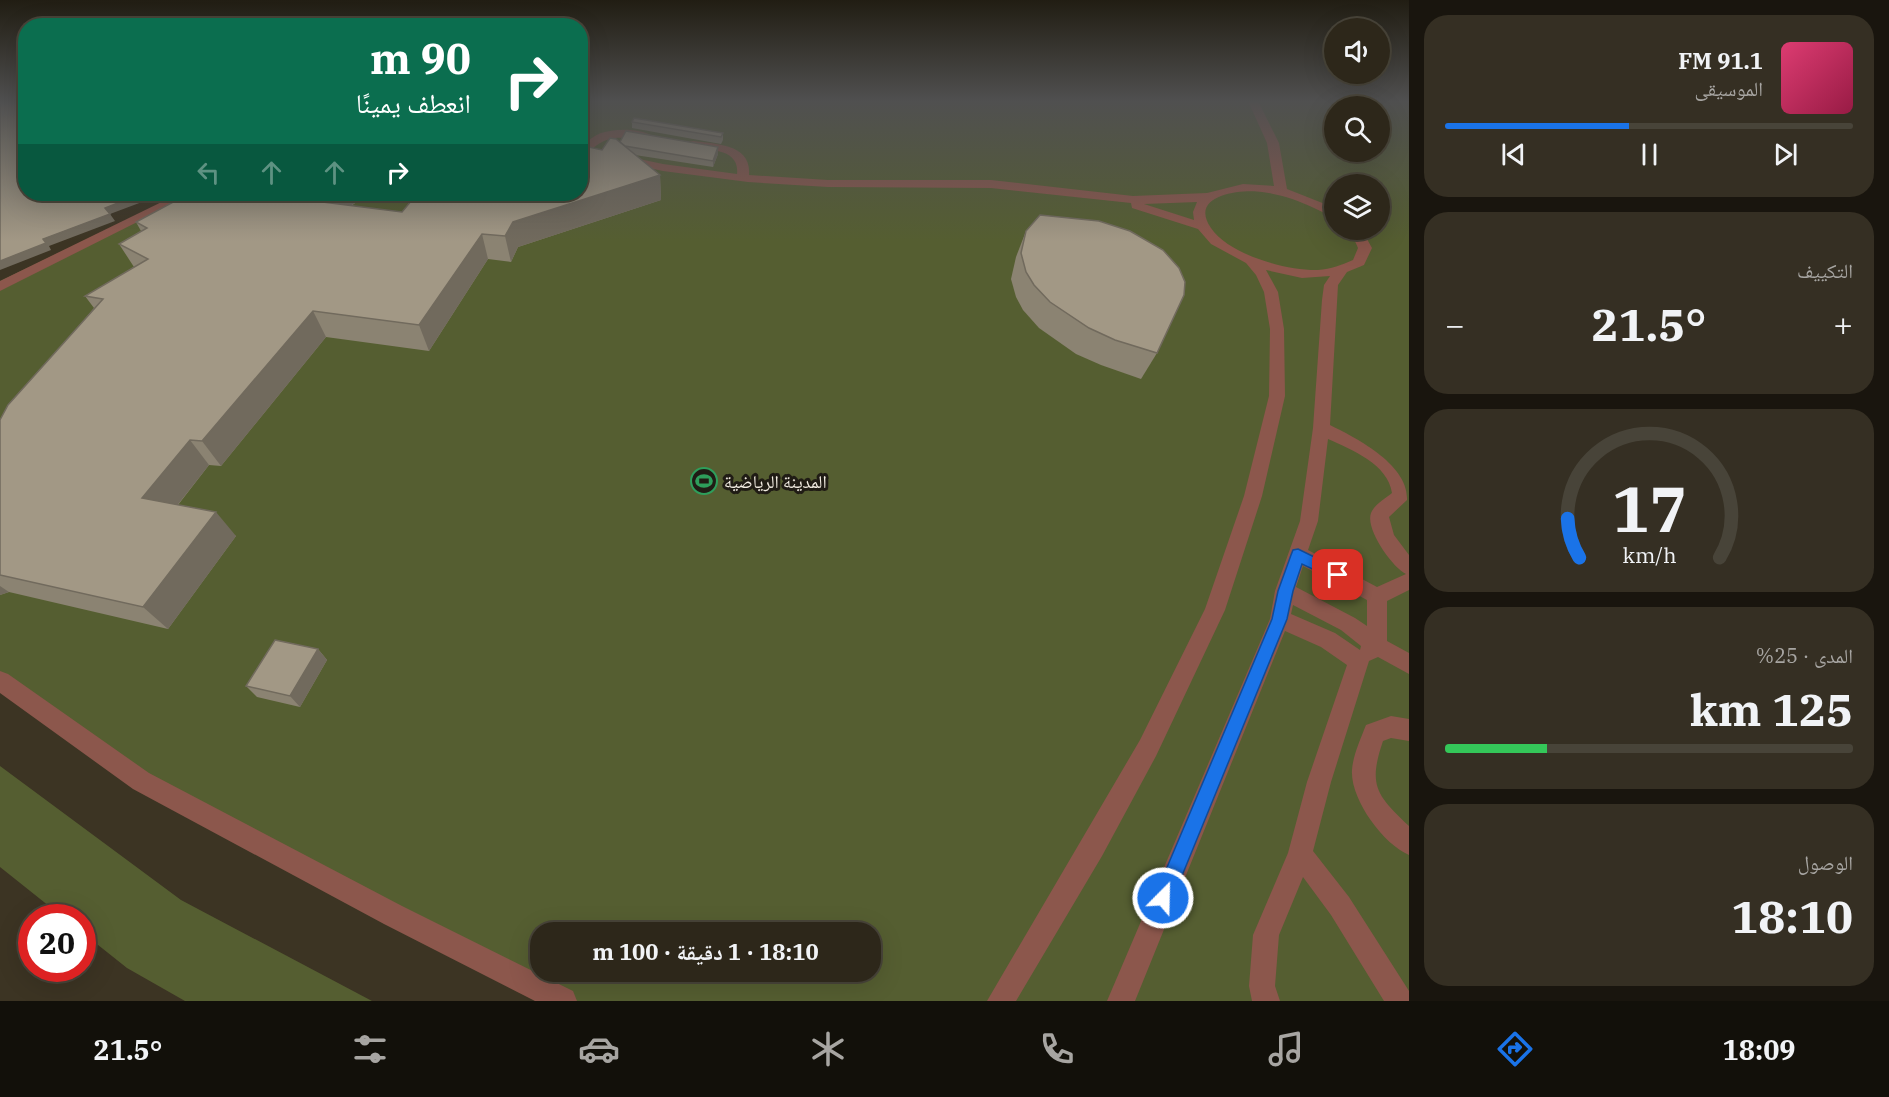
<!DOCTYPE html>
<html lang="ar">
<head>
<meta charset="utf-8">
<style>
	:root { --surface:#2d271a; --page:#352f23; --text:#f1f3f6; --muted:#a7a5a2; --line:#484439; --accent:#1a73e8 }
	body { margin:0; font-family:"IBM Plex Serif","Noto Naskh Arabic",serif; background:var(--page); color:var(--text); direction:rtl; height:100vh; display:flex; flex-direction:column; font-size:22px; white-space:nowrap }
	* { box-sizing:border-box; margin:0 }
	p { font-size:20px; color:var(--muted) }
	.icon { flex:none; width:33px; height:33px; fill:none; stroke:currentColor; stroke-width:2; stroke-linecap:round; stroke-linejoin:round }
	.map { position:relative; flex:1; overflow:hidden; direction:ltr }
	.details { display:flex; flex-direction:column; gap:15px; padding:15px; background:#19150e; width:480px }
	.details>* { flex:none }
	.top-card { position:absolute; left:18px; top:18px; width:570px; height:183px; border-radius:24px; box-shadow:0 6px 24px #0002,0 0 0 2px var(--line); direction:rtl; background:#0b6e4f; color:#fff; overflow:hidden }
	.controls { position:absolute; left:1324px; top:18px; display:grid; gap:12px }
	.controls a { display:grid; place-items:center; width:66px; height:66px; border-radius:50%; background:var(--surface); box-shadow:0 6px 24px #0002,0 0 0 2px var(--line); font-size:30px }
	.speed { position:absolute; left:18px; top:904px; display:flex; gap:12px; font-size:30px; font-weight:700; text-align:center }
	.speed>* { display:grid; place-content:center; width:78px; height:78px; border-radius:50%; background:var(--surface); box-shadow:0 6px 24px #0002,0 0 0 2px var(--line); line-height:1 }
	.speed .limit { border:9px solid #d22; background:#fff; color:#111 }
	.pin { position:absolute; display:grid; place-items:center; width:51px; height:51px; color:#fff; margin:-26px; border-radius:12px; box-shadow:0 3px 9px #0006 }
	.me { position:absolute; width:66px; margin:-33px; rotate:23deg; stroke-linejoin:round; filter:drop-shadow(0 0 4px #0008) }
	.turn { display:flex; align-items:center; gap:21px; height:126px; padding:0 18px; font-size:27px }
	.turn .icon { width:78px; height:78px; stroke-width:2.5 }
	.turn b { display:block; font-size:42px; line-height:51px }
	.lanes { display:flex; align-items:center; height:57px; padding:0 18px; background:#0003; justify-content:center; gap:30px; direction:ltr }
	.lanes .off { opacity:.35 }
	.big { font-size:45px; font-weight:700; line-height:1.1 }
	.details .tile { flex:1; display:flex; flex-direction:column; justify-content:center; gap:9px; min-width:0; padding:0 21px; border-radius:24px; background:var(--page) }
	.details .dial { align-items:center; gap:0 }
	.dial svg { height:156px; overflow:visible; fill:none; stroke:var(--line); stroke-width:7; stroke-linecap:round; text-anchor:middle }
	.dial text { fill:var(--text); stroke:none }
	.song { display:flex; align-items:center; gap:18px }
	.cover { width:72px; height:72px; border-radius:9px; background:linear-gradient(135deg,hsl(340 70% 55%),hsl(340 70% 35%)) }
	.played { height:6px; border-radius:3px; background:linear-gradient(90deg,var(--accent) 45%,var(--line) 45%) }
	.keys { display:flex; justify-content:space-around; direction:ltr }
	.heat { display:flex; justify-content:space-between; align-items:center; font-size:33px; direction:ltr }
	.charge { height:9px; border-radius:4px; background:linear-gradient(90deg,#34c759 25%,var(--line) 0) }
	.trip { position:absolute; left:530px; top:922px; width:351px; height:60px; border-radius:24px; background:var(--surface); box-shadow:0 6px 24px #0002,0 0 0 2px var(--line); font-weight:700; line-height:60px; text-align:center; direction:rtl }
	.tabs { display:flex; height:96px; justify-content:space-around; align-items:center; background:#12100a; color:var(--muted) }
	.tabs .icon { width:42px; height:42px }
	.tabs .current { color:var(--accent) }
	.tabs b { font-size:27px; color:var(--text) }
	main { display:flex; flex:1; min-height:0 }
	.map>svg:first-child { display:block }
</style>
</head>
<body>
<main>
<section class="details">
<div class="tile">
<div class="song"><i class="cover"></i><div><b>91.1 FM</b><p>الموسيقى</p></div></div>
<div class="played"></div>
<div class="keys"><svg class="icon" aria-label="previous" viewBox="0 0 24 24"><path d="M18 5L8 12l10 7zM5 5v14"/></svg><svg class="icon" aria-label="pause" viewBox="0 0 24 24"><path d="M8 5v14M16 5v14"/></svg><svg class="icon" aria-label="next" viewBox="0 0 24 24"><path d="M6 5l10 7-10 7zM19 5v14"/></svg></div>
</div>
<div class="tile"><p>التكييف</p>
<div class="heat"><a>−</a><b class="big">21.5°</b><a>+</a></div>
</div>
<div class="tile dial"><svg viewBox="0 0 100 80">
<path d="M14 69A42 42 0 1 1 86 69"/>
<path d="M14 69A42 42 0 0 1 8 49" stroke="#1a73e8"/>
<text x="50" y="56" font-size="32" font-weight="700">17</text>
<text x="50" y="72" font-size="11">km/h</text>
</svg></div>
<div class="tile"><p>المدى · 25%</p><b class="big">125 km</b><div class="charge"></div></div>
<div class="tile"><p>الوصول</p><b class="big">18:10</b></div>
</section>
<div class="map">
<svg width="1409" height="1001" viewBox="0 0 1409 1001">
	<rect width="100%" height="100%" fill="#3c3423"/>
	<g fill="#555e31" fill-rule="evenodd">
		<path d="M581 101H1409V1001H563L141 781 0 681V281L181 194H580ZM1335 106H1380V152H1335ZM1335 184H1380V230H1335ZM540 933H870V972H540Z"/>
		<polygon points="0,766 181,900 372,1001 185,1001 127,968 83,933 82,918 64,918 0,867"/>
	</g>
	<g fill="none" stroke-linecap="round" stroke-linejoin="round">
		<g fill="#8c574c" fill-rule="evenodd">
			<path d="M1248 101H1258L1279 143 1287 189 1335 208V217C1328 215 1321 211 1314 208 1297 200 1280 194 1262 192 1241 189 1188 195 1211 228 1229 255 1288 271 1318 270 1331 269 1342 265 1353 260L1358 248 1350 230H1362L1372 248 1364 265 1347 272 1338 285 1330 425C1354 437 1409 464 1407 500L1389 517 1394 535 1409 555V590L1387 601V641L1409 653V674L1378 657 1369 661 1331 782 1313 851 1349 897 1409 991V1001H1384L1331 915 1303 877 1279 935 1275 986 1280 1001H1252L1249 986 1253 935 1288 853 1307 782 1347 665 1321 647 1285 631 1135 1001H1107L1270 619 1275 591 1300 521 1313 428 1322 300 1324 285 1330 276 1302 278 1266 270 1278 292 1284 329 1285 396 1262 496 1225 610 1156 756 1102 856 1016 1001H987L1140 740 1205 609 1244 496 1269 396 1270 329 1264 292 1256 275 1246 263 1211 244 1198 229 1132 208 1131 203 991 188 828 187 748 182 663 171 580 153V146C587 142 593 136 601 133 615 128 642 128 654 137 641 147 617 126 592 149L663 164 737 174C740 147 707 151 689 146V142L693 141C716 144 752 144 749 175L828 180H991L1133 196 1207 193 1243 184 1274 186 1267 143ZM1197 202 1193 212 1194 220 1144 204ZM1328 439C1352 450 1388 464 1392 493 1386 498 1374 505 1371 513 1365 529 1392 567 1406 574L1377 587 1308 550 1318 521ZM1303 566 1367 600V626L1355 618 1296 587ZM1293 605 1341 630 1361 646 1360 650 1335 633 1291 614Z"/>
			<polygon points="178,194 193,194 0,291 0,281"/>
			<polygon points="0,671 8,674 149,773 402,906 573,991 577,1001 535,1001 384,924 133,789 0,693"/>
			<path d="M1391 716 1409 719V741L1391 738 1383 741C1368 785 1376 795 1409 826V855C1383 844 1350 799 1352 770 1353 755 1361 738 1366 725Z"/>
		</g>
	</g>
	<g fill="#8b8372">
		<polygon points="632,122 723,133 723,140 721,144 632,128"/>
		<polygon points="620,142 718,154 713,167 635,155 660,175 661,200 518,247 511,262 488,259 429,351 326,337 221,466 209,465 178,505 236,536 168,629 9,592 0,595 0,420 94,308 85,296 134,267 119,244 141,231 136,222 188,194 359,194 361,199 351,206 402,212 602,150"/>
		<polygon points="1026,231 1157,353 1141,379 1101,365 1076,354 1039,328 1023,310 1016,297 1011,279 1016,257"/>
		<polygon points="318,649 327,660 300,707 257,697 246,686"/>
	</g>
	<g fill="#716a5d">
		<polygon points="718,147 718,154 713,167 713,161"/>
		<polygon points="660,175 661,200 518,247 511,262 505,236 513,222"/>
		<polygon points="137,194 139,194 142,202 110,214 115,221 49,246 51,250 0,270 0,261 105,208"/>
		<polygon points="319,194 359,194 361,199 318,226 307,200"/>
		<polygon points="482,234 488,259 429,351 419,325"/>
		<polygon points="313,311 326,337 221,466 202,441"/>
		<polygon points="190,440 209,465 164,522 142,498"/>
		<polygon points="216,512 236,536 168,629 143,607"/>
		<polygon points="0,586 9,592 0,595"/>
		<polygon points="318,649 327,660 300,707 290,696"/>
	</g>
	<g fill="#a29885" stroke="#716a5d" stroke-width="1.5">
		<polygon points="0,101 26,101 26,194 137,194 138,195 105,208 110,214 43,239 46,243 0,261"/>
		<polygon points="634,118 723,133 721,137 632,122"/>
		<polygon points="626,131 718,147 713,161 625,146 620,142"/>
		<polygon points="610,138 616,139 660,175 513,222 505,236 482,234 419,325 313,311 202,441 190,440 142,498 216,512 143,607 0,575 0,420 8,405 103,299 85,296 148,259 119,244 147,228 136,222 188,194 319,194 307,200 402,212 417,194 580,194 580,145 602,150"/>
		<polygon points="1040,215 1099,221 1130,231 1163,250 1179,268 1185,282 1184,295 1157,353 1115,340 1089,328 1050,302 1034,285 1026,272 1021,253 1026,231"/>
		<polygon points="275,640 318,649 290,696 246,686"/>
	</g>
	<linearGradient id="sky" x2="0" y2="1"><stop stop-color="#211d13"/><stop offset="0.42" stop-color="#505050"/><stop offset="1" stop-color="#505050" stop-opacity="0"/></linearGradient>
	<rect width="1409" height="241" fill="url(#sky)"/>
	<polygon fill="#1a73e8" stroke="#114b97" stroke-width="1.5" points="1298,549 1343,571 1345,575 1343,579 1338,581 1302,564 1293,591 1287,619 1170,905 1163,908 1156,905 1154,898 1272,619 1278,591 1291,555 1293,550"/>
	<defs>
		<symbol id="stadium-ring" viewBox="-11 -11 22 22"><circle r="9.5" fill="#201c15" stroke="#2e9e5b" stroke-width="1.5"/><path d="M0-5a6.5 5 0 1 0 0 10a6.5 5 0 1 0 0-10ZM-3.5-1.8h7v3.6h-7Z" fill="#2e9e5b"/></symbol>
	</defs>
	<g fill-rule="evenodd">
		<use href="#stadium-ring" x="689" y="466" width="30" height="30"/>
	</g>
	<g text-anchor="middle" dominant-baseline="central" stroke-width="6" stroke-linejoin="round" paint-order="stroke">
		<g font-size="18" fill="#f3ede3" stroke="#201c15" text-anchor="start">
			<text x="724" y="481">المدينة الرياضية</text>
		</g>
	</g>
</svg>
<div class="controls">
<a><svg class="icon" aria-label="sound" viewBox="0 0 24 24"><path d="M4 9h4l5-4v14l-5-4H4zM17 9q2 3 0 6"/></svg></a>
<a><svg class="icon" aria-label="search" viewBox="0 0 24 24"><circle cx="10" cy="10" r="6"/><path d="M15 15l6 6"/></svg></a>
<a><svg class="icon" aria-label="layers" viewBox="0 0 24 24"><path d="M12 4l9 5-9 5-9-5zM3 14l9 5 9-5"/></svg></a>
</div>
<div class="speed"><div class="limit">20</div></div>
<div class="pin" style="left:1338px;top:575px;background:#d93025"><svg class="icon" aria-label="arrive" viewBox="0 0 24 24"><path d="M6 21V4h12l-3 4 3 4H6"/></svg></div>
<svg class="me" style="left:1163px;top:898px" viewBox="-20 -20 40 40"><circle r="17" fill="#1a73e8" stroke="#fff" stroke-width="3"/><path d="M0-11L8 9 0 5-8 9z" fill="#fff"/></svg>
<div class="trip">18:10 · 1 دقيقة · 100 m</div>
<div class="top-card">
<div class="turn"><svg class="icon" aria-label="right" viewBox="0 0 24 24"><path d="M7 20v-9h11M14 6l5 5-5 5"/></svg><div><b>90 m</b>انعطف يمينًا</div></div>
<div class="lanes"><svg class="icon off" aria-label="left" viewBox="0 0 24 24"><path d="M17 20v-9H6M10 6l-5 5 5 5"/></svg><svg class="icon off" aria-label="ahead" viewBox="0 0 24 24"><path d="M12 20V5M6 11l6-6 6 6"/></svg><svg class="icon off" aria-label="ahead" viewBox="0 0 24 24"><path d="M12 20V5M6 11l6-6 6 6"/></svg><svg class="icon" aria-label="right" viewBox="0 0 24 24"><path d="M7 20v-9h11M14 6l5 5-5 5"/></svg></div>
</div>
</div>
</main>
<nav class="tabs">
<b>18:09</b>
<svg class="icon current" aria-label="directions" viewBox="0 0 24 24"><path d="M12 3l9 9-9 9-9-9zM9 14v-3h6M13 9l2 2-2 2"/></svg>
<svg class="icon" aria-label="music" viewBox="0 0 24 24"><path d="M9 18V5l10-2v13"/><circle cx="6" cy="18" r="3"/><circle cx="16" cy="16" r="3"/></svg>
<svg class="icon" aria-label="phone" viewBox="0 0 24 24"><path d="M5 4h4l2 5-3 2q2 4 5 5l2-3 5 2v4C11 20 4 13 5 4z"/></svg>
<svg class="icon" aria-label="climate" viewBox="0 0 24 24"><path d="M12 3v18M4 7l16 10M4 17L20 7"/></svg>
<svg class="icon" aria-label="car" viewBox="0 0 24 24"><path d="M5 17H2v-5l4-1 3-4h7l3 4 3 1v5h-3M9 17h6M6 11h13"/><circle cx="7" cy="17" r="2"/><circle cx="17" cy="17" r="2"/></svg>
<svg class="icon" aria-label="filters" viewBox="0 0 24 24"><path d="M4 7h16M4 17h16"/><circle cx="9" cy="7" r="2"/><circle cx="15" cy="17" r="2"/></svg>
<b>21.5°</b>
</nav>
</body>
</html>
